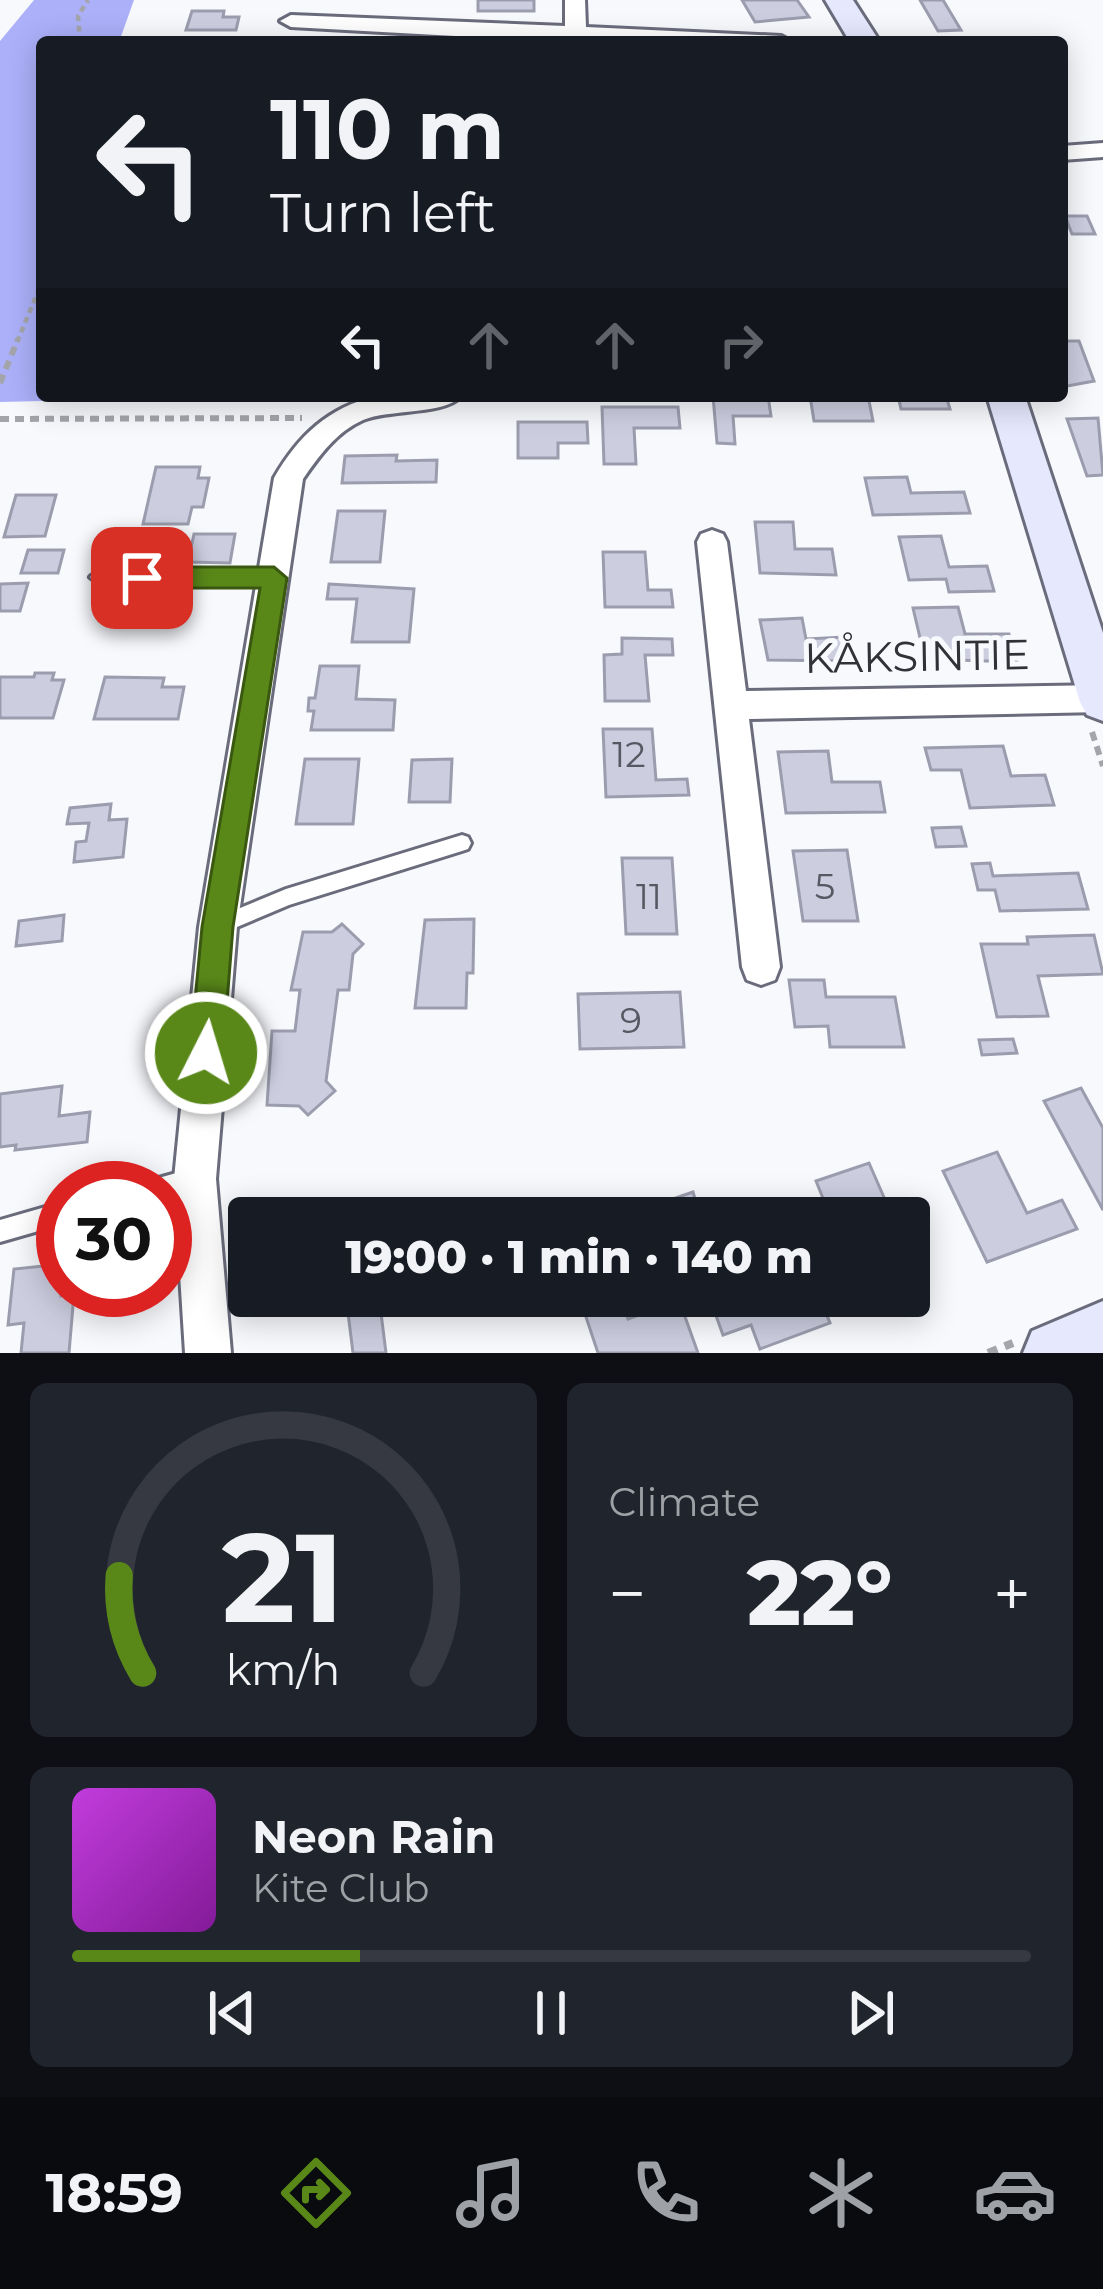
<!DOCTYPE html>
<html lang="en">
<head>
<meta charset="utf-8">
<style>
	:root { --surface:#171b24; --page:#20242c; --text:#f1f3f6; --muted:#9ea1a6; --line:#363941; --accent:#598819 }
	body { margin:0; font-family:Montserrat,sans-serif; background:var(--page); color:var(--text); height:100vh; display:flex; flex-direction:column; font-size:45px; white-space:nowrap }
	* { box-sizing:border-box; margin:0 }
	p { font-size:39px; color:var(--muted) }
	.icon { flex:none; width:66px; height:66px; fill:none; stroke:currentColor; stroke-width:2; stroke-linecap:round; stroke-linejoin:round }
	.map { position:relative; height:1353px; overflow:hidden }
	.side { display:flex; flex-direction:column; gap:30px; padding:30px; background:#0d0f14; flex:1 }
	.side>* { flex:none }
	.banner { position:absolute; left:36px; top:36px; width:1032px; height:366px; border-radius:12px; box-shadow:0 6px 30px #0003; background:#171b24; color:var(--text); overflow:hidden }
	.speed { position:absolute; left:36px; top:1161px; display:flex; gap:24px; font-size:60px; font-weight:700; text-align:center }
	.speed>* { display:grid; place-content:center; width:156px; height:156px; border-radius:50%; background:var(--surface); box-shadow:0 6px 30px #0003; line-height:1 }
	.speed .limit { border:18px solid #d22; background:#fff; color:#111 }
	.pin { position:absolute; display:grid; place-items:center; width:102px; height:102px; color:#fff; margin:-51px; border-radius:24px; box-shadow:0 6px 18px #0006 }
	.me { position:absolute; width:132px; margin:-66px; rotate:5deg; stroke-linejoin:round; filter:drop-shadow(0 0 9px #0008) }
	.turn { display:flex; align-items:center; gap:42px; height:252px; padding:0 36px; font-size:54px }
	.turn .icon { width:156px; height:156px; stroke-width:2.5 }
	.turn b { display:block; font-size:84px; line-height:102px }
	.lanes { display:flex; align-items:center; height:114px; padding:0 36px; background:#0003; justify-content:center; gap:60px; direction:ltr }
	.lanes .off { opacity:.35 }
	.big { font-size:90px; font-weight:800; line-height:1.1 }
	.side .tile { flex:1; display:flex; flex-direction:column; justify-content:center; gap:18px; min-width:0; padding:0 42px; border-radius:18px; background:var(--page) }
	.side .dial { align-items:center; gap:0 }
	.dial svg { height:312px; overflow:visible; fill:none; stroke:var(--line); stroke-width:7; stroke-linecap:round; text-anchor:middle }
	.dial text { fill:var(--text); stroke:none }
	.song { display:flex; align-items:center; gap:36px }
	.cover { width:144px; height:144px; border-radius:18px; background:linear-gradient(135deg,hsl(290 70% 55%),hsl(290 70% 35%)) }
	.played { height:12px; border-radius:6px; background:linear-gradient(90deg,var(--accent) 30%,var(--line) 30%) }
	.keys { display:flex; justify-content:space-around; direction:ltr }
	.heat { display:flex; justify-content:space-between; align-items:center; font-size:66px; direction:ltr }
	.side .tiles { flex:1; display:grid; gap:30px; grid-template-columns:1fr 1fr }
	.tile:last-child { grid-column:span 2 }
	.trip { position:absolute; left:228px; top:1197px; width:702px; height:120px; border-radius:12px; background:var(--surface); box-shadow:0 6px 30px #0003; font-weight:800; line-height:120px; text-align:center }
	.tabs { display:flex; height:192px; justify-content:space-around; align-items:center; background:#090b0e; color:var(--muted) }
	.tabs .icon { width:84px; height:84px }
	.tabs .current { color:var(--accent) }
	.tabs b { font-size:54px; color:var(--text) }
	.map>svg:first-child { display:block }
</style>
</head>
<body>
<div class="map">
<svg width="1103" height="1353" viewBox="0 0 1103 1353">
	<rect width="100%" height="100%" fill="#f8f9fd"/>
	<polygon fill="#abb0f9" points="34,0 134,0 119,42 42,42 42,396 257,396 0,402 0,41"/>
	<g fill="#cccee0" stroke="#9b9dae" stroke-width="3">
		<rect x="478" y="0" width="56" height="11"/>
		<polygon points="742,0 797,0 809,17 755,22"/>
		<polygon points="920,0 943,0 961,30 938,31"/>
		<polygon points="192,11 224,11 223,17 239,17 236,30 186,30"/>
		<polygon points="1065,216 1087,216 1095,234 1072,234"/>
		<polygon points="1062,341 1079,341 1094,381 1062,387"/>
		<polygon points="713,396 768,396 771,416 733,416 735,444 717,443"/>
		<polygon points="810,396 868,396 873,421 814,421"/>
		<polygon points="898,396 946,396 950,409 901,409"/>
		<polygon points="602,407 678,407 680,428 634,428 636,464 604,464"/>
		<polygon points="1098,418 1103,475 1087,476 1067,419"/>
		<polygon points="518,422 587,422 588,443 558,443 558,458 518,458"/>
		<polygon points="397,455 396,461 437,460 436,482 342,483 345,456"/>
		<polygon points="156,467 200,467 198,478 209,478 203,507 192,507 188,524 143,524"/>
		<polygon points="907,477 911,493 964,492 970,513 873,515 865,478"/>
		<polygon points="16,495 56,495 45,536 4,537"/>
		<polygon points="338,511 385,511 380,562 331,562"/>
		<polygon points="755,522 793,522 795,549 832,549 836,575 760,573"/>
		<polygon points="194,534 235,534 230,563 188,562"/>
		<polygon points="941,536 949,567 987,566 994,591 949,592 946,579 909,580 899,537"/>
		<polygon points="28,550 64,550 58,573 21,573"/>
		<polygon points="603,552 645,552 648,590 671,590 673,607 605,607"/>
		<polygon points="28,583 20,611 0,611 0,584"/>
		<polygon points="329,584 414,589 409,642 352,642 357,599 327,599"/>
		<polygon points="119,595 166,596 160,622 113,622"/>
		<polygon points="958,607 965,634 1009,634 1017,662 925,659 913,608"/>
		<polygon points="802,618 806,639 844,637 850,661 768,660 760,620"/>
		<polygon points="622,638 672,639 673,655 645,655 649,701 605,701 604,655 622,654"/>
		<polygon points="320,666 359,666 356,699 395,700 393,730 311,730 314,711 308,711 309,698 315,698"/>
		<polygon points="35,673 54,673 52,680 64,680 53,718 0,718 0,677 34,677"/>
		<polygon points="105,677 164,678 162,687 184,687 178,719 94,719"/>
		<polygon points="603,729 652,729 656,780 687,779 689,795 606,797"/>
		<polygon points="1003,746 1011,776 1045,775 1054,805 970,808 961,770 931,770 925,748"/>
		<polygon points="828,751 832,782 880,782 885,812 786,813 778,752"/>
		<polygon points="305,759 359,759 353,824 296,824"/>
		<polygon points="452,759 450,802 409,802 412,760"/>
		<polygon points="111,804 109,820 127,819 123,857 74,862 76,842 86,841 89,823 67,824 70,808"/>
		<polygon points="961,827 966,846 936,847 932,828"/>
		<polygon points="847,850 858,921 803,921 793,851"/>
		<polygon points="622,858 672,858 677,934 626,934"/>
		<polygon points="990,863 993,876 1078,873 1088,909 1000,911 995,890 978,890 972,864"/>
		<polygon points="64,915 62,941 16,946 19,921"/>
		<polygon points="474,919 473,973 467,973 466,1008 415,1008 425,920"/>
		<polygon points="342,924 363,944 353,954 349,990 338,990 326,1081 335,1091 308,1115 299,1106 267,1105 272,1031 295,1031 300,990 291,990 303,932 332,932"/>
		<polygon points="1094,935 1103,974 1038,976 1048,1016 997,1017 981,944 1028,944 1027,937"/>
		<polygon points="789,980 824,980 826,997 895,997 904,1047 830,1047 828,1026 795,1027"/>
		<polygon points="680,992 684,1047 580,1049 578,994"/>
		<polygon points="1013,1039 1017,1053 982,1055 979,1040"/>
		<polygon points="62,1086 59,1116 90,1112 87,1142 15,1150 16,1145 0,1147 0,1094"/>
		<polygon points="1081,1088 1103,1128 1103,1210 1044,1101"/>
		<polygon points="997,1152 1027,1213 1062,1200 1077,1229 987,1262 943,1171"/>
		<polygon points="869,1163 893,1218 831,1218 816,1181"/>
		<polygon points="693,1192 697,1206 683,1210 686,1218 677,1218 670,1200"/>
		<polygon points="63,1264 61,1296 74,1294 69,1353 21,1353 24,1323 8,1325 14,1269"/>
		<polygon points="579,1296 620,1296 628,1319 679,1300 698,1353 598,1353"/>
		<polygon points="709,1296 819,1296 830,1323 760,1349 751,1325 723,1335"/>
		<polygon points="380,1305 386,1353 353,1353 348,1313"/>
	</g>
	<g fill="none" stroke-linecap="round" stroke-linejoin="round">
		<defs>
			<g id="lane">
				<polygon points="98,571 274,571 282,577 274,583 98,583 90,577"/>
				<polygon points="462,835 468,837 471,843 468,849 462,851 289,905 218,935 211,932 209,926 211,920 286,889"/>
				<polygon points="194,1168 201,1172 205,1179 201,1186 165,1196 165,1188 144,1188 148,1181"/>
				<polygon points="63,1202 63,1224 0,1242 0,1220"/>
			</g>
			<g id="street">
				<polygon points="565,0 585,0 586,27 781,36 792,42 565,42 291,27 280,21 291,15 565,26"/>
				<polygon points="1103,143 1103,157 1062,160 1062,146"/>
				<path d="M376 396H461C446 415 388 409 363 420 336 432 319 456 303 479L237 927 216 1179 231 1353H185L174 1179 199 927 274 478C299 435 328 408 376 396Z"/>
				<polygon points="712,530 723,534 727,542 746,691 1103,685 1102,712 749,719 780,967 775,980 761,985 747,980 742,967 697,542 701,534"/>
			</g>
			<g id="secondary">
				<polygon points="825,0 853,0 880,42 850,42"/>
				<polygon points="987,396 1025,396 1103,633 1103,721 1087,715 1080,702"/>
				<polygon points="1103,1301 1103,1353 1023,1353 1032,1331"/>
			</g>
		</defs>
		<use href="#lane" stroke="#6a6c7c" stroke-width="6"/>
		<use href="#street" stroke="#6a6c7c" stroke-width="6"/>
		<use href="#secondary" stroke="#6a6c7c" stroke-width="6"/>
		<g stroke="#a4a5aa" stroke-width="4.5" stroke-dasharray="6 4.5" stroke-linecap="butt">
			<polyline points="80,42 78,16 88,0"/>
			<polyline points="17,342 42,282"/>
		</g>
		<g stroke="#a4a5aa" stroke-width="6" stroke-dasharray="9 6" stroke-linecap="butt">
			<polyline points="0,383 18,339"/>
			<polyline points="0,419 302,418"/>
			<polyline points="1092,732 1103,766"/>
		</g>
		<polyline stroke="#a4a5aa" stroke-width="8" stroke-dasharray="10 8" stroke-linecap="butt" points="988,1353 1013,1343"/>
		<use href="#lane" fill="#fff" fill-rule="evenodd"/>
		<use href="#street" fill="#fff" fill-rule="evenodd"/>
		<use href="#secondary" fill="#e6e8fe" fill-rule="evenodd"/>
	</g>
	<polygon fill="#598819" stroke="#3a5810" stroke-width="3" points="142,567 274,567 287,578 233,927 223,1053 218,1064 206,1069 195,1064 190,1053 202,927 260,588 142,588 130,578"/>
	<g text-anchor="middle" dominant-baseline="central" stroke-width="10" stroke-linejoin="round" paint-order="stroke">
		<g font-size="36" fill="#585862">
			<text x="629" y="754">12</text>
			<text x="825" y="886">5</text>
			<text x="649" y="896">11</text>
			<text x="631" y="1020">9</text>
		</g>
		<g font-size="42" fill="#313138" stroke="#f8f9fd">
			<text transform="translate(917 656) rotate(-1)">KÅKSINTIE</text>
		</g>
	</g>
</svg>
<div class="speed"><div class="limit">30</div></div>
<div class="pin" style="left:142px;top:578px;background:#d93025"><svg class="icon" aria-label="arrive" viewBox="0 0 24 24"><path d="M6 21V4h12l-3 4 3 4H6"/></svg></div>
<svg class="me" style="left:206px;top:1053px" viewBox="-20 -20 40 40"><circle r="17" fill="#598819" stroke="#fff" stroke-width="3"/><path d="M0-11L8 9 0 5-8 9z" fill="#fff"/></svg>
<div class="trip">19:00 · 1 min · 140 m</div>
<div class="banner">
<div class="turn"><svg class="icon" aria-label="left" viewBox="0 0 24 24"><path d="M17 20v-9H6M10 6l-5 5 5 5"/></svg><div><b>110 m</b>Turn left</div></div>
<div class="lanes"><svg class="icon" aria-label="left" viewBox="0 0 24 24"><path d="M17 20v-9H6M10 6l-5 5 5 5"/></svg><svg class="icon off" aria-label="ahead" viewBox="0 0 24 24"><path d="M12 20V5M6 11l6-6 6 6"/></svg><svg class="icon off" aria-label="ahead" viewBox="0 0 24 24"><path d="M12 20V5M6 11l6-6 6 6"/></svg><svg class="icon off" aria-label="right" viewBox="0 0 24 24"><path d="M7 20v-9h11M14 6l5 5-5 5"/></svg></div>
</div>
</div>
<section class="side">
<div class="tiles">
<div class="tile dial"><svg viewBox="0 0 100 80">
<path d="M14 69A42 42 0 1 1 86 69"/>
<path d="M14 69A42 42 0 0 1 8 44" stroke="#598819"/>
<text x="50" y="56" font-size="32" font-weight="700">21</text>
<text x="50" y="72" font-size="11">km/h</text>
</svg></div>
<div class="tile"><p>Climate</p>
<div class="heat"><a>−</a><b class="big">22°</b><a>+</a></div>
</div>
<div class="tile">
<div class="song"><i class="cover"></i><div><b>Neon Rain</b><p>Kite Club</p></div></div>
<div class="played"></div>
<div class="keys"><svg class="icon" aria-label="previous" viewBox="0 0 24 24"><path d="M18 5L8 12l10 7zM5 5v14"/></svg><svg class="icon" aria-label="pause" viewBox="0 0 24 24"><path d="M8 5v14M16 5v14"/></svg><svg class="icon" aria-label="next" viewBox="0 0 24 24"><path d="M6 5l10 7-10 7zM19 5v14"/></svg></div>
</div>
</div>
</section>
<nav class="tabs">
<b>18:59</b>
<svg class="icon current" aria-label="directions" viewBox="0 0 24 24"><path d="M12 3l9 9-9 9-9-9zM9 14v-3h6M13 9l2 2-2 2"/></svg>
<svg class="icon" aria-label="music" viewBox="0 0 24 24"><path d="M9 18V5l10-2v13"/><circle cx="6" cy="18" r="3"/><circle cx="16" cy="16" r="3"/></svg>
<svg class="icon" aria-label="phone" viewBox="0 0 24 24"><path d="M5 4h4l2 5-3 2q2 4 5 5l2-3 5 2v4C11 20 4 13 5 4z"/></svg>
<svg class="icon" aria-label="climate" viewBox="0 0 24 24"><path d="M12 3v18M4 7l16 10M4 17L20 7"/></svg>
<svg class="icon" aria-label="car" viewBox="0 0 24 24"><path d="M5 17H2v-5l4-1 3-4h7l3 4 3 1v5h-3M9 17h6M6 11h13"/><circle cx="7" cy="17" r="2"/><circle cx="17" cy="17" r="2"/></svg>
</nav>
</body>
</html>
